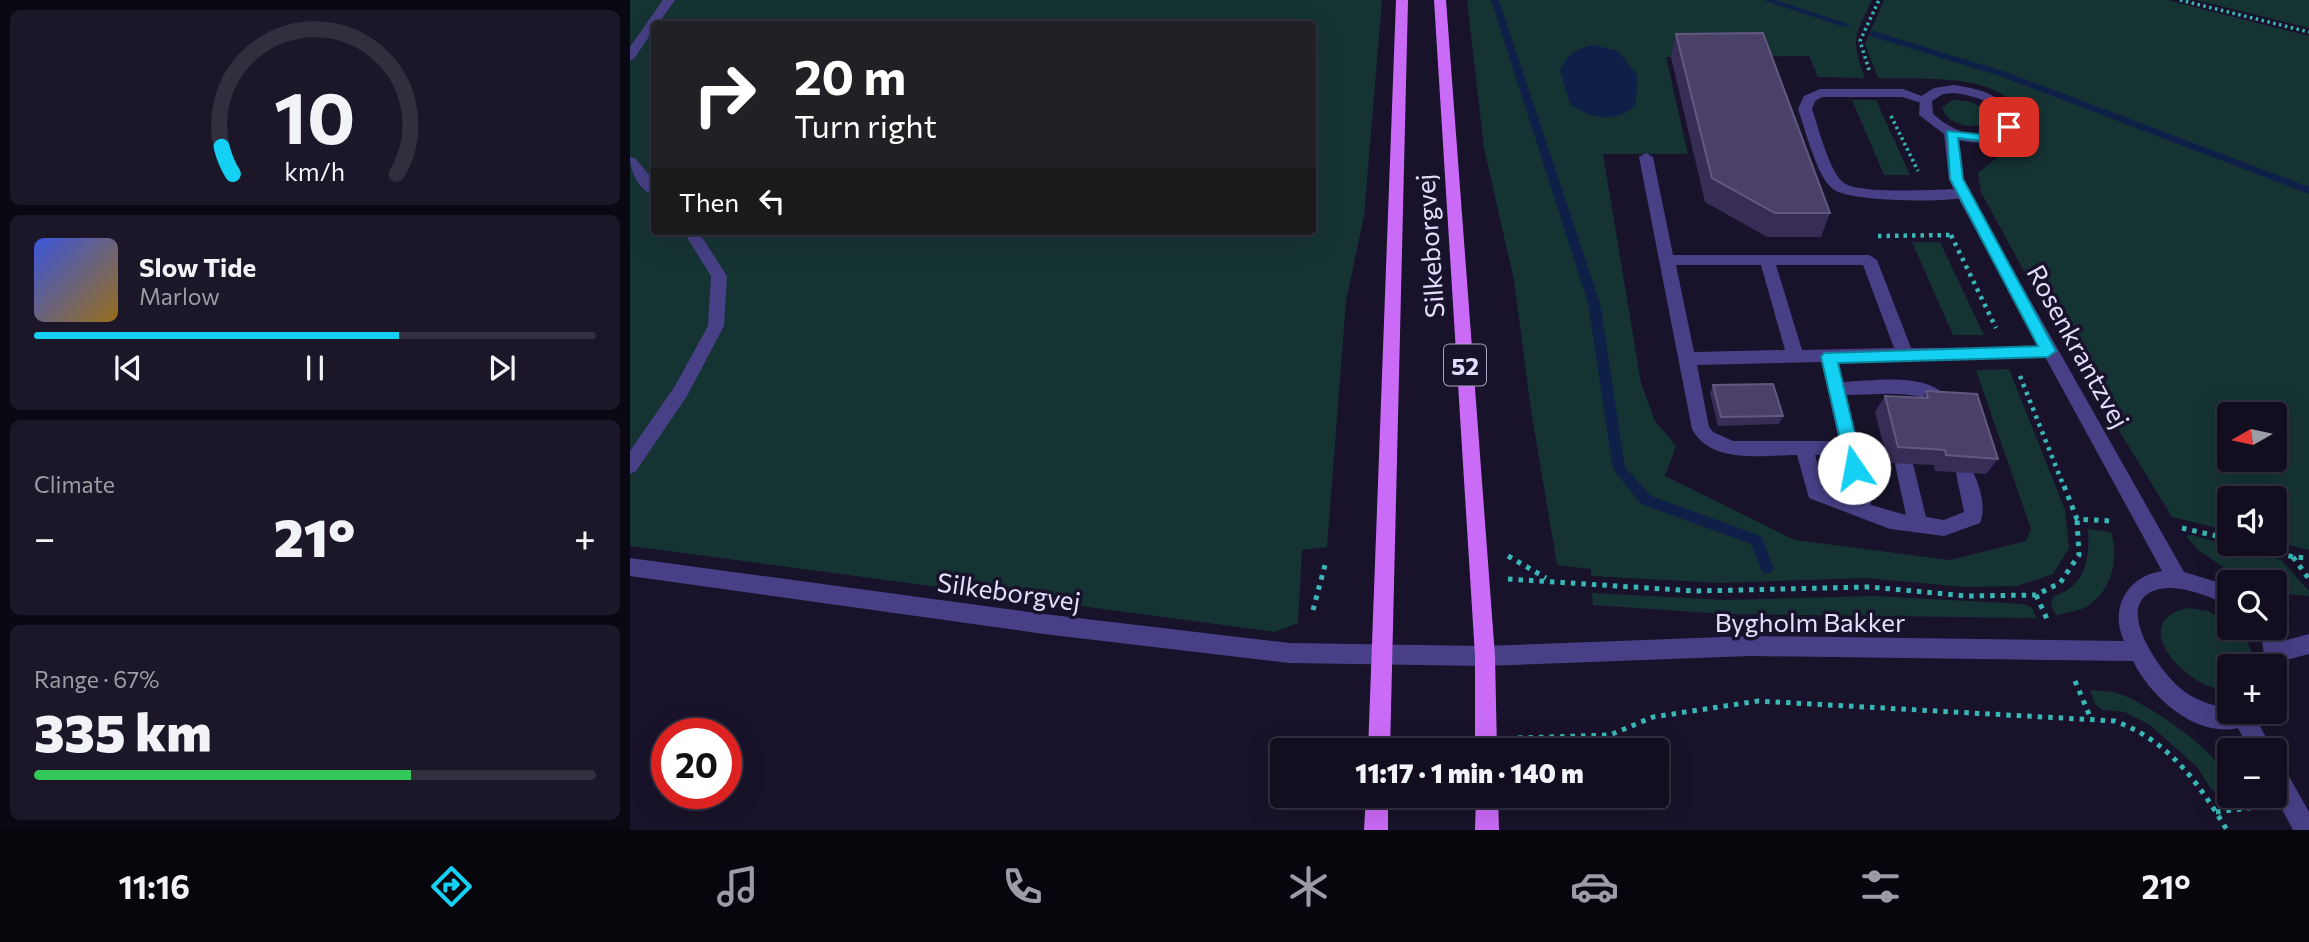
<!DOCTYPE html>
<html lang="en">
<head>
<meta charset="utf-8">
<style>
	:root { --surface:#120e20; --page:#1b1729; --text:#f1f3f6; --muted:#9c9ca5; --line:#312e3e; --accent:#14d0f3 }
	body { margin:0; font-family:Commissioner,sans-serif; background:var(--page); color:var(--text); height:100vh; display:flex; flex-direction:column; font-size:26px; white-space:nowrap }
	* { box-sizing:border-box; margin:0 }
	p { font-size:23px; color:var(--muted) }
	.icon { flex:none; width:38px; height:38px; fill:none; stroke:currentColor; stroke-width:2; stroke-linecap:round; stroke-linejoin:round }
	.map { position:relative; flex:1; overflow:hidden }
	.details { display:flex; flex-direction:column; gap:10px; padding:10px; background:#0a0812; width:630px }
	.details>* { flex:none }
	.guide { position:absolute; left:21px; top:21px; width:665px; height:214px; border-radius:7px; box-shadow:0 7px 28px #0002,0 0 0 2px var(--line); background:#202124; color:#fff; overflow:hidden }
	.needle { width:46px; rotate:261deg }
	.controls { position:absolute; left:1587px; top:402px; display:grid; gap:14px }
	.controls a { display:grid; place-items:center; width:70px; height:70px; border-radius:7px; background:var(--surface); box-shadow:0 7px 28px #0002,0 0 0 2px var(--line); font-size:35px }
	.speed { position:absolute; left:21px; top:718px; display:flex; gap:14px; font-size:35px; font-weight:700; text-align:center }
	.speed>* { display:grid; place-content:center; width:91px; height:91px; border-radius:50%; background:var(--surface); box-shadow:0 7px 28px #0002,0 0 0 2px var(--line); line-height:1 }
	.speed .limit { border:10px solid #d22; background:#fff; color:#111 }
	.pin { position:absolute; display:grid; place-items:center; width:60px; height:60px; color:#fff; margin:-30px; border-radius:14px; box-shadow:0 4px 10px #0006 }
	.me { position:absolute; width:77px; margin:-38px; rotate:348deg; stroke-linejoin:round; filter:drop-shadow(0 0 5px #0008) }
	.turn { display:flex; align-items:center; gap:24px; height:147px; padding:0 28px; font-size:32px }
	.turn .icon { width:91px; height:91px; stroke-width:2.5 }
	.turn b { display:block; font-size:49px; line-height:60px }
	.then { display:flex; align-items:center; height:66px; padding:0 28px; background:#0003; gap:14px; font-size:26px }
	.big { font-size:52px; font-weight:800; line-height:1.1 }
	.details .card { flex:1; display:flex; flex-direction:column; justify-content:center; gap:10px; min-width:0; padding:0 24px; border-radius:10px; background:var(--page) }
	.details .dial { align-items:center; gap:0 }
	.dial svg { height:182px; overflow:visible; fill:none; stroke:var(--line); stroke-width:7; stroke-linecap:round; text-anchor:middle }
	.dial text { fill:var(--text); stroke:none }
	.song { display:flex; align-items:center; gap:21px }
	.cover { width:84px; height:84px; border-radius:10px; background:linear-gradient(135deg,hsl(230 70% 55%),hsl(40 70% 35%)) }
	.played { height:7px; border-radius:4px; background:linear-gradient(90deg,var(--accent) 65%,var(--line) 65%) }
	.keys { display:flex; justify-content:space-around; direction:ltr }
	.heat { display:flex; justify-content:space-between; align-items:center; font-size:38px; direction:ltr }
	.charge { height:10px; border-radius:5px; background:linear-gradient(90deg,#34c759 67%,var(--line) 0) }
	.trip { position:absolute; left:640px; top:738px; width:399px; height:70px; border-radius:7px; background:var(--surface); box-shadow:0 7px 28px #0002,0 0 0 2px var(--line); font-weight:800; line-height:70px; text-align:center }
	.tabs { display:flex; height:112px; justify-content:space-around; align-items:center; background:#07060d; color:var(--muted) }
	.tabs .icon { width:49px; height:49px }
	.tabs .active { color:var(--accent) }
	.tabs b { font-size:32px; color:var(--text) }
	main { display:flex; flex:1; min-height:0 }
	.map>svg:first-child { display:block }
</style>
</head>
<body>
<main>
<section class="details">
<div class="card dial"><svg viewBox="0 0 100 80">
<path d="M14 69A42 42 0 1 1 86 69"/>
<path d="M14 69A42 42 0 0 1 9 57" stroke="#14d0f3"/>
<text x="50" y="56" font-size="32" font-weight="700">10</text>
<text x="50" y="72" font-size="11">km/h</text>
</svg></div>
<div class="card">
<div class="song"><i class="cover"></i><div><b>Slow Tide</b><p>Marlow</p></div></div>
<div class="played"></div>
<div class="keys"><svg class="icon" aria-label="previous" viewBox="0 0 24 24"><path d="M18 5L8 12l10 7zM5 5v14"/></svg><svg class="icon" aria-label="pause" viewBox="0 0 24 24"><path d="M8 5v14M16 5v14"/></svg><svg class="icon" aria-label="next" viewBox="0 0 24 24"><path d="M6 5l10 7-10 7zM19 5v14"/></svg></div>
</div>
<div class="card"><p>Climate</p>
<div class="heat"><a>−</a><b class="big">21°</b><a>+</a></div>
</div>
<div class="card"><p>Range · 67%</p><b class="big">335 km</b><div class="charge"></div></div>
</section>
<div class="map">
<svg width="1679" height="830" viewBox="0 0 1679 830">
	<rect width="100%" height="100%" fill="#18132a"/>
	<g fill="#163334" fill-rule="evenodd">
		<path d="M0 0H752L734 216 716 301 697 547 672 550 668 623 645 632 0 546ZM24 24H682V231H24Z"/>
		<path d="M837 0H1242C1225 36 1220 39 1235 78L1188 77 1179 56 1036 57 1058 154H973L1011 383 1025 421 1046 446 1035 476 1165 540 1320 560 1396 541 1401 529 1346 370 1379 369 1435 510 1439 548 1423 574 1387 586 1334 587 1235 578 1091 583 961 576V569L927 565 901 410 884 280 854 148Z"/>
		<path d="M1254 0H1537L1679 36V550L1645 542V499H1600L1599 531 1542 517 1414 308 1351 192 1348 173 1398 132C1385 68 1297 81 1248 78L1235 44ZM1600 415H1645V460H1600Z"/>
		<polygon points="1566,0 1679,0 1679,28"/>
		<polygon points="1222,100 1246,100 1280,175 1254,175"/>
		<path d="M1322 100C1337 100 1355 103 1359 119L1355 124C1340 129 1318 125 1312 108Z"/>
		<polygon points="1282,242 1310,242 1354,335 1323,335"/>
		<path d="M1458 529 1481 532C1489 559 1483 588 1458 606 1450 611 1435 613 1426 615L1421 605 1423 597C1456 585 1460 560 1458 529Z"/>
		<polygon points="1562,535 1651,560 1679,591 1679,596 1645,593 1645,583 1613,581 1567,549 1556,536"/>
		<polygon points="962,593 1095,600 1245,596 1394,604 1402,608 1407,618 1095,614 963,605"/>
		<path d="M1559 608 1578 611 1597 621 1600 628H1605C1617 639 1623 651 1627 667H1600L1599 690C1558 692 1493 620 1559 608Z"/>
		<path d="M1460 690C1469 691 1479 691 1487 693 1518 703 1586 750 1598 779 1600 784 1599 790 1599 795L1594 796 1581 789 1567 767 1520 725 1495 712 1472 710 1465 704Z"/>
	</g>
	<path fill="#0e2048" d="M964 45 988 51 1007 75 1006 105C987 124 959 118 940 104L930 70C938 54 946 49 964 45Z"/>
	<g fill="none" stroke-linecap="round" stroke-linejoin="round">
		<g fill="#0e2048" fill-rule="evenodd">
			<polygon points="861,0 869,0 970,303 995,467 1021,496 1131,536 1144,568 1142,572 1137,574 1132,572 1121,544 1011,504 983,469 958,303"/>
			<polygon points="1133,0 1145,0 1221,25 1214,27"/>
			<polygon points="1243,31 1376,72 1679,187 1679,194 1370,76 1240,36 1239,34"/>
		</g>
		<g stroke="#38b7b6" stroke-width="3.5" stroke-dasharray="2.5 3.5" stroke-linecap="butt">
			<polyline points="1550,0 1679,32"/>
			<polyline points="1239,70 1230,41 1249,0"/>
			<polyline points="1261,116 1288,171"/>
		</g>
		<g stroke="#38b7b6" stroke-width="4.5" stroke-dasharray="3.5 5" stroke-linecap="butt">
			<polyline points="1321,235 1366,328"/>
			<polyline points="1248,236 1321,235"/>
			<polyline points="1390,376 1434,487"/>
		</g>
		<g stroke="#38b7b6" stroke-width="5" stroke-dasharray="4.5 6" stroke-linecap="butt">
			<polyline points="1434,486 1447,519 1481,521"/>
			<polyline points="1552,528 1600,539"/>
			<polyline points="1618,544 1663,557 1679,558"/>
			<polyline points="878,556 916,578"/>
			<polyline points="1663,557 1679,579"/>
			<polyline points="878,579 1065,591 1240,587 1337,596 1406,595 1430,583 1449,555 1447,519"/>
			<polyline points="1406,595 1417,619"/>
			<polyline points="683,610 696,561"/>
			<polyline points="1445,681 1461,719"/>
			<path d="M888 738 980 735 1023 717 1128 701 1485 721C1539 741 1568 782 1597 830"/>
			<polyline points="1586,812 1627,807"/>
		</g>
		<g fill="#474086" fill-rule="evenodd">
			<polygon points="33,0 45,0 28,24 24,24 24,29 4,59 0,60 0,47"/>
			<path d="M1190 89H1273L1302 100 1295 104 1272 97H1192L1185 101 1182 109C1188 126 1200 174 1214 183 1232 195 1309 189 1333 189L1340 194 1338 197C1318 203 1218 202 1203 189 1187 178 1175 128 1168 109L1174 96Z"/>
			<path d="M1016 153 1023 157 1043 255H1239L1247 260 1281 348 1424 347 1426 351 1418 357 1208 362 1213 382C1246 381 1304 370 1323 405L1320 410C1307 414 1303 401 1291 397 1268 391 1240 395 1216 395L1241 505 1276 515 1265 464 1268 459 1274 456 1280 459 1283 464 1296 517 1314 520 1334 512 1326 473 1329 468 1335 465 1341 468C1349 483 1357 507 1350 523L1314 536 1260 529 1179 498 1167 455C1134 455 1081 465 1062 429L1009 157ZM1046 265H1131L1155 350 1064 352ZM1146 265H1233L1264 348 1172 350ZM1192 362 1209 441H1103L1083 432 1079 427 1067 365ZM1185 455H1212L1221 497 1194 487Z"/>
			<path d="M0 157 5 158 24 181V195C9 191 0 171 0 157Z"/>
			<polygon points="53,231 68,231 97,276 94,326 57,396 6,471 0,474 0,451 45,386 78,326 81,276"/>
		</g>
		<g fill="#474086" fill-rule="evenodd">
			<path d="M1324 85C1351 89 1381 96 1386 127 1371 143 1349 145 1328 140L1333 179 1340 194 1554 572 1600 586V605C1577 597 1551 583 1526 590 1481 604 1531 673 1550 688 1564 700 1582 706 1600 708V712H1640L1628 722 1643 751H1620L1608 728C1565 738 1520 696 1503 661L1120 656 855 666 660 663 414 634 0 576V558L414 614 660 643 855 646 1120 636 1494 641C1479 609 1497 576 1532 571L1326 194 1319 179 1314 134 1289 115 1290 97 1304 88ZM1324 93C1345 96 1369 101 1372 126 1349 143 1322 131 1303 114L1302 101 1313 94Z"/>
			<path d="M1645 620 1650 628 1653 641 1679 634V654L1656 660C1658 674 1653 695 1645 707V667H1636L1630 628H1645Z"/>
			<polygon points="1645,763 1653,766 1679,812 1679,830 1663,830 1645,796"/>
		</g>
		<g fill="#ca6bf7" fill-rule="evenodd">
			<polygon points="766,0 778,0 760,751 738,751"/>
			<polygon points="804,0 816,0 865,656 867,751 845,751 845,656"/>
			<polygon points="736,796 758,796 758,830 734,830"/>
			<polygon points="846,796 868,796 869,830 845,830"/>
		</g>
	</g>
	<g fill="#382d57">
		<polygon points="1046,34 1200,213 1191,237 1137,237 1075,202 1041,57"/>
		<polygon points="1083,385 1153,416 1149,424 1088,426 1080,393"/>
		<polygon points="1296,391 1368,459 1356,474 1305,471 1304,465 1258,463 1245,412 1255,396 1292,398"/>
	</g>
	<g fill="#4a4068" stroke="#625980" stroke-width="2">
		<polygon points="1133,33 1200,213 1145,213 1082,178 1046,34"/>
		<polygon points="1143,384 1153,416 1091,417 1083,385"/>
		<polygon points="1296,391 1347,394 1368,459 1316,455 1315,450 1268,447 1255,396 1298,398"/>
	</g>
	<path fill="#14d0f3" stroke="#0d879e" stroke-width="2" d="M1379 123 1385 127C1370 146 1350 141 1328 138L1333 179 1426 351 1418 357 1208 363 1233 468 1230 473H1218L1191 357 1194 353 1408 346 1320 179 1317 131 1357 135Z"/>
	<g text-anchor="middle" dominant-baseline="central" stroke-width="7" stroke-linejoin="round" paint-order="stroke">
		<rect fill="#18132a" stroke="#a6a1be" stroke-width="2" x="814" y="344.5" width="42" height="41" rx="5"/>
		<g font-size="24" font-weight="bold" fill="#e3defd">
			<text x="835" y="365">52</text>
		</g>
		<g font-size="26" fill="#e3defd" stroke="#18132a">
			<text transform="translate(799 246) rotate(-94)">Silkeborgvej</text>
			<text transform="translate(1449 346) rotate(61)">Rosenkrantzvej</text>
			<text transform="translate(379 591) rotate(8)">Silkeborgvej</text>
			<text x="1180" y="621">Bygholm Bakker</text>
		</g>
	</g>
</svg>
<div class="controls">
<a><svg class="needle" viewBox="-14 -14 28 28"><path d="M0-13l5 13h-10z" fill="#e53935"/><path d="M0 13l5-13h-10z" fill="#9c9ca5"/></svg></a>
<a><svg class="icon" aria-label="sound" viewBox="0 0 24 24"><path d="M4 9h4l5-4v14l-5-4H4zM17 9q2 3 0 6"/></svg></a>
<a><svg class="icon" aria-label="search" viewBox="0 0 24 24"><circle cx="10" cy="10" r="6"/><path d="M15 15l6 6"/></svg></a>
<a>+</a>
<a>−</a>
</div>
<div class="speed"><div class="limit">20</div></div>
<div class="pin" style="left:1379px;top:127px;background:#d93025"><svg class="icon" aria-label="arrive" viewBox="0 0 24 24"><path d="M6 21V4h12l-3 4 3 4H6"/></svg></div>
<svg class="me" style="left:1224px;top:468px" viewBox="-20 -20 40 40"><circle r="19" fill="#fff"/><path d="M0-13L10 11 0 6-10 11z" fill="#14d0f3"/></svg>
<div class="trip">11:17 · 1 min · 140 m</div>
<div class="guide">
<div class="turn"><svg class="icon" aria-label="right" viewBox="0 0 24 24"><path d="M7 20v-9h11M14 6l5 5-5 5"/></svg><div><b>20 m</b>Turn right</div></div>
<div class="then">Then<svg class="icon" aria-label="left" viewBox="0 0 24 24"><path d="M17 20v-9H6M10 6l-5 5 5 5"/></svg></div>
</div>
</div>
</main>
<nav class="tabs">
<b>11:16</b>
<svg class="icon active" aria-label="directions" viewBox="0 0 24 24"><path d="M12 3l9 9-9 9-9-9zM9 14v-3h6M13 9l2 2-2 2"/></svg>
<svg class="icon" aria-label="music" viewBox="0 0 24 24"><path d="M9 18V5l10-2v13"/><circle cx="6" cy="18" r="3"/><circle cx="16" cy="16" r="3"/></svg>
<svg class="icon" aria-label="phone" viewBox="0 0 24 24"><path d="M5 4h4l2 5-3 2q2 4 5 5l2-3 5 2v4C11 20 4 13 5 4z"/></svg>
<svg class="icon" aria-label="climate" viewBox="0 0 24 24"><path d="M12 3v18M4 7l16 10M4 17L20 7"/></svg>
<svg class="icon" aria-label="car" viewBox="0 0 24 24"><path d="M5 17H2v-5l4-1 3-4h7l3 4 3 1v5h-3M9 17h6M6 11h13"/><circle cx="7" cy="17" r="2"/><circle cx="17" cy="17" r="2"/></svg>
<svg class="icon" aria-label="filters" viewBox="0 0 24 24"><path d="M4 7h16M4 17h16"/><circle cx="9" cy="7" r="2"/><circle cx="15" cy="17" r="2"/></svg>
<b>21°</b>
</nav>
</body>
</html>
